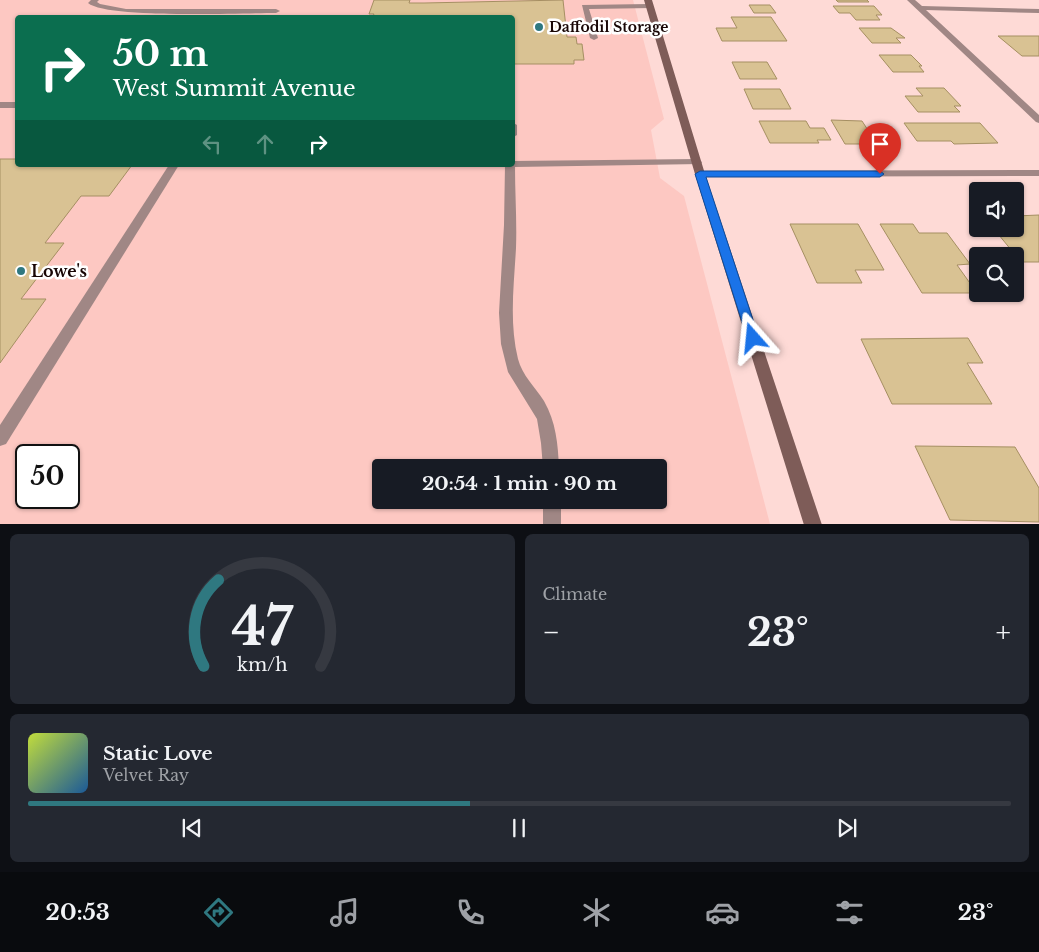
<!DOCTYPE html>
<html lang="en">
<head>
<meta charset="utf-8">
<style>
	:root { --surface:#171b24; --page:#242831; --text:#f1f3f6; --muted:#9ea1a6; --line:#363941; --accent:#2f7880 }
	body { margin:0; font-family:"Libre Baskerville",serif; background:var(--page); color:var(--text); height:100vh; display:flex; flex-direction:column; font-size:19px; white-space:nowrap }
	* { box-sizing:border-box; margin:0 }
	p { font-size:16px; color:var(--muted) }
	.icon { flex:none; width:28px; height:28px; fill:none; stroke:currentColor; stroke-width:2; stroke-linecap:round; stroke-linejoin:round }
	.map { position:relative; height:524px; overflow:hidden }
	.panel { display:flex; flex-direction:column; gap:10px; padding:10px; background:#0d0f14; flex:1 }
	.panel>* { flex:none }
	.guide { position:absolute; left:15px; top:15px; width:500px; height:152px; border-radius:5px; box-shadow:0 1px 4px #0004; background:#0b6e4f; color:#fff; overflow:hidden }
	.controls { position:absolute; left:969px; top:182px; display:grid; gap:10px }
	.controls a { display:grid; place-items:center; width:55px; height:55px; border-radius:5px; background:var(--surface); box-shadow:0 1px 4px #0004; font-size:25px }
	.speed { position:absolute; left:15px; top:444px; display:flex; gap:10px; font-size:25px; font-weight:700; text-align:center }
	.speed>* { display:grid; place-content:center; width:65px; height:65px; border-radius:50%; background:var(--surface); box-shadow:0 1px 4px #0004; line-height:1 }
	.speed .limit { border:2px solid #111; border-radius:8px; background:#fff; color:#111 }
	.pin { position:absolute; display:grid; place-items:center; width:42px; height:42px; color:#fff; margin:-51px -21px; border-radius:50% 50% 50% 0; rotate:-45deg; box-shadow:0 0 5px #0007 }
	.pin .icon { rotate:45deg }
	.me { position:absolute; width:55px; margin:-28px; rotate:342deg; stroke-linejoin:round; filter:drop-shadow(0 0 4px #0008) }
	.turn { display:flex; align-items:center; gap:18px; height:105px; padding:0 15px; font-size:22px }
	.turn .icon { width:65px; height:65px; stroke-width:2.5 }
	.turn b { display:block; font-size:35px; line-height:42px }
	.lanes { display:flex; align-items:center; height:48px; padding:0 15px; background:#0003; justify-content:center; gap:25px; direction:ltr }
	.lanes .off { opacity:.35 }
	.big { font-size:38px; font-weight:800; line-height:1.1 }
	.panel .widget { flex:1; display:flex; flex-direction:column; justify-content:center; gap:8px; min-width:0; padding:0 18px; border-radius:8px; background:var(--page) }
	.panel .dial { align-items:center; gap:0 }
	.dial svg { height:130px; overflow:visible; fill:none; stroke:var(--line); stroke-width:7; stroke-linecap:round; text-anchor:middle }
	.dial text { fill:var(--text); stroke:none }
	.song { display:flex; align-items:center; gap:15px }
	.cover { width:60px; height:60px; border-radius:8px; background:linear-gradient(135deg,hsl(70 70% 55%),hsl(210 70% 35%)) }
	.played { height:5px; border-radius:2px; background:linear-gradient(90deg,var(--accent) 45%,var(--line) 45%) }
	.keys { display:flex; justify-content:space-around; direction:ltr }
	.heat { display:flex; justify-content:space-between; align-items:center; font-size:28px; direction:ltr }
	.panel .tiles { flex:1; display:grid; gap:10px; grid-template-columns:1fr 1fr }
	.widget:last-child { grid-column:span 2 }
	.trip { position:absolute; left:372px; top:459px; width:295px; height:50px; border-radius:5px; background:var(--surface); box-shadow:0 1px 4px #0004; font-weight:800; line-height:50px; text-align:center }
	.dock { display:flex; height:80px; justify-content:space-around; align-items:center; background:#090b0e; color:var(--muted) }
	.dock .icon { width:35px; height:35px }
	.dock .selected { color:var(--accent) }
	.dock b { font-size:22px; color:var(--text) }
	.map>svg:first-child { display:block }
</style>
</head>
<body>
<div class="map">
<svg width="1039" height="525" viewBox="0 0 1039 525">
	<rect width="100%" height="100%" fill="#fedad6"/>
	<path fill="#fdc8c2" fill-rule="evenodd" d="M0 0H633L664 119 651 130 660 178 684 196 770 524H0ZM18 18H512V165H18ZM26 455H69V498H26ZM381 468H659V500H381Z"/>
	<g fill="#d9c293" stroke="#a58f62">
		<polygon points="374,0 410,0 409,3 424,3 563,0 567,37 576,37 577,44 582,44 584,60 574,60 574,64 512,64 512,18 372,18 374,14 369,14"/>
		<polygon points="836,0 867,0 869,2 838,2"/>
		<polygon points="749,5 770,5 776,13 754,13"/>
		<polygon points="833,6 874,6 882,15 876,15 880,20 856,20 850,13 839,13"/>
		<polygon points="731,17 771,17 787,41 722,41 716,28 737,28"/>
		<polygon points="859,28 891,28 905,38 896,38 901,43 872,43"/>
		<polygon points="998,36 1039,36 1039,56 1022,56"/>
		<polygon points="879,55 911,55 922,66 919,66 924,72 893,72"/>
		<polygon points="732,62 767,62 777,79 740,79"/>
		<polygon points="916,88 944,88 961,106 954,106 960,112 918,112 905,96 923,96"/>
		<polygon points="744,89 780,89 791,109 753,109"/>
		<polygon points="831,120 862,121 877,144 845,144"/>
		<polygon points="759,121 806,121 810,128 824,128 831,140 817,140 819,143 770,143"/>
		<polygon points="904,123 980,123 998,143 954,144 951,141 917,141"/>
		<polygon points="0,159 18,159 18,165 132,165 109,196 81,196 45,243 64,243 21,299 46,299 0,363"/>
		<polygon points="1039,215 1039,262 1021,262 994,229 1015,229 1015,216"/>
		<polygon points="790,224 858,224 884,270 855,270 862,283 817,283"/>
		<polygon points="880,224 913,224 919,233 947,233 970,264 957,265 977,293 922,293"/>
		<polygon points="968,338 983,363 967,363 992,404 892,404 861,339"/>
		<polygon points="915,446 1015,447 1039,488 1039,522 950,520"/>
	</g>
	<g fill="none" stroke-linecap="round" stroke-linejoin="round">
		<g fill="#a08785" fill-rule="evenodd">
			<path d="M91 0H99L97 2 100 4 126 9H276L280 11 276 13C244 13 107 19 88 3Z"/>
			<polygon points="649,4 653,6 652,8 589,9 598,38 594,40 590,38 582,5"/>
			<rect x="0" y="102" width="18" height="6"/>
			<polygon points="512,122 517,125 517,135 512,138"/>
			<path d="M697 159 702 162 701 164 515 167C515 194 517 221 516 248 514 285 509 322 518 359 522 375 535 387 544 401 556 422 558 444 559 468H543L541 443 537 419 508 372 501 344 499 313 504 225 505 165H512V161Z"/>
			<polygon points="169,165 179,165 6,444 0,446 0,425"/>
			<rect x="543" y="500" width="18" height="25"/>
		</g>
		<g fill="#a08785" fill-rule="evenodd">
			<polygon points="907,0 915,0 922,6 1039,9 1039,13 926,10 1039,115 1039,123 1036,122"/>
			<polygon points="1039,170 1039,176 700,177 695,174 700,171"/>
		</g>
		<polygon fill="#7e5c58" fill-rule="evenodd" points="644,0 652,0 705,174 822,525 804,525 695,174"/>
	</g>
	<polygon fill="#1a73e8" stroke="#114b97" points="700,171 880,171 884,174 880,177 706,177 759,338 757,342 748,342 747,338 695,174"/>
	<g fill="#2f7880" stroke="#fff" stroke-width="2">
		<circle cx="539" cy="27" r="5"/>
		<circle cx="21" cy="271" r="5"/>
	</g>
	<g text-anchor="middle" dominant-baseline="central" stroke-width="5" stroke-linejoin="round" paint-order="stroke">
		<g font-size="14" font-weight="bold" fill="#180605" stroke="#fff" text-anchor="start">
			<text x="549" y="27">Daffodil Storage</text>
		</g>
		<g font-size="16" font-weight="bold" fill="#180605" stroke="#fff" text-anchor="start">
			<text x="31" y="271">Lowe's</text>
		</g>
	</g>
</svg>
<div class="controls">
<a><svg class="icon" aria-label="sound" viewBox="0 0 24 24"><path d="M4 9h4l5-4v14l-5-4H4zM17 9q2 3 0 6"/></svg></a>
<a><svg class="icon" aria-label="search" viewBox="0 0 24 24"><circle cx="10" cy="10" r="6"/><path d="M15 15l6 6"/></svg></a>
</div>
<div class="speed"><div class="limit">50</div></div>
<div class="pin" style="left:880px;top:174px;background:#d93025"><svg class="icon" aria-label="arrive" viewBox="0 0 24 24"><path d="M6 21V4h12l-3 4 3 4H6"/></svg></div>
<svg class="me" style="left:753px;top:338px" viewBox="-20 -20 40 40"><path d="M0-17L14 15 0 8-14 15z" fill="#1a73e8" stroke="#fff" stroke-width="4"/></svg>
<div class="trip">20:54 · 1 min · 90 m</div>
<div class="guide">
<div class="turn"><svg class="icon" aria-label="right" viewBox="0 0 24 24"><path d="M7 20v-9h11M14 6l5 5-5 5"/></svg><div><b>50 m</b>West Summit Avenue</div></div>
<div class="lanes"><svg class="icon off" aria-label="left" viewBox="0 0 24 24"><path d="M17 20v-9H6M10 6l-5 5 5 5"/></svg><svg class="icon off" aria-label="ahead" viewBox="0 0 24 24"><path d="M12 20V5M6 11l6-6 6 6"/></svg><svg class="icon" aria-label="right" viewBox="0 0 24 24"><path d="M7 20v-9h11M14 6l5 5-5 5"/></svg></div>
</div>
</div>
<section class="panel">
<div class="tiles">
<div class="widget dial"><svg viewBox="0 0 100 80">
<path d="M14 69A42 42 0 1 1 86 69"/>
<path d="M14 69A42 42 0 0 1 23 16" stroke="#2f7880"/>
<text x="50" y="56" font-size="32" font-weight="700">47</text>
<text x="50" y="72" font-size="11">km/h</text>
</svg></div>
<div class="widget"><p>Climate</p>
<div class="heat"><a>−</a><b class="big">23°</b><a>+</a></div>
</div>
<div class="widget">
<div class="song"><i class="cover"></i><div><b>Static Love</b><p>Velvet Ray</p></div></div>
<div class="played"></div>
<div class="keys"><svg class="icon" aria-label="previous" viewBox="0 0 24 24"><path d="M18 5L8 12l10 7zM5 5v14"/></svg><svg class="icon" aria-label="pause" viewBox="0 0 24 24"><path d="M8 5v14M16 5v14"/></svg><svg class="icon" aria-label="next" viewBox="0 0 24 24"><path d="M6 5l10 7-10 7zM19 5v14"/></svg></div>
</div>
</div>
</section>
<nav class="dock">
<b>20:53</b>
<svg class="icon selected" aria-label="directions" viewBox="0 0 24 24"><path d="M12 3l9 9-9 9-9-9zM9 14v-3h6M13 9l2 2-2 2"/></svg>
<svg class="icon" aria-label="music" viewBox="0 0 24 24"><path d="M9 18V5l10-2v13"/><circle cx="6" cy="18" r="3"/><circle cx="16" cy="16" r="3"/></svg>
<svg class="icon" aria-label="phone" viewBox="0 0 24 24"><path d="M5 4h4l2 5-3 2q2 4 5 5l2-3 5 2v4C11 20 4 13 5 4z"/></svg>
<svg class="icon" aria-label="climate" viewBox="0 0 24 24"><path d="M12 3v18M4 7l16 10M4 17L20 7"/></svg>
<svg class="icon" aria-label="car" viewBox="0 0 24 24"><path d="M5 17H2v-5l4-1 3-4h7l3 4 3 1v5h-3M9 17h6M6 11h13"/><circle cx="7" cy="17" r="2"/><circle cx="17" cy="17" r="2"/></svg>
<svg class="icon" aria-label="filters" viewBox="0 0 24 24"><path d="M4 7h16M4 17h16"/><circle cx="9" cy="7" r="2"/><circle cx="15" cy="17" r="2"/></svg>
<b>23°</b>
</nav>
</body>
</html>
